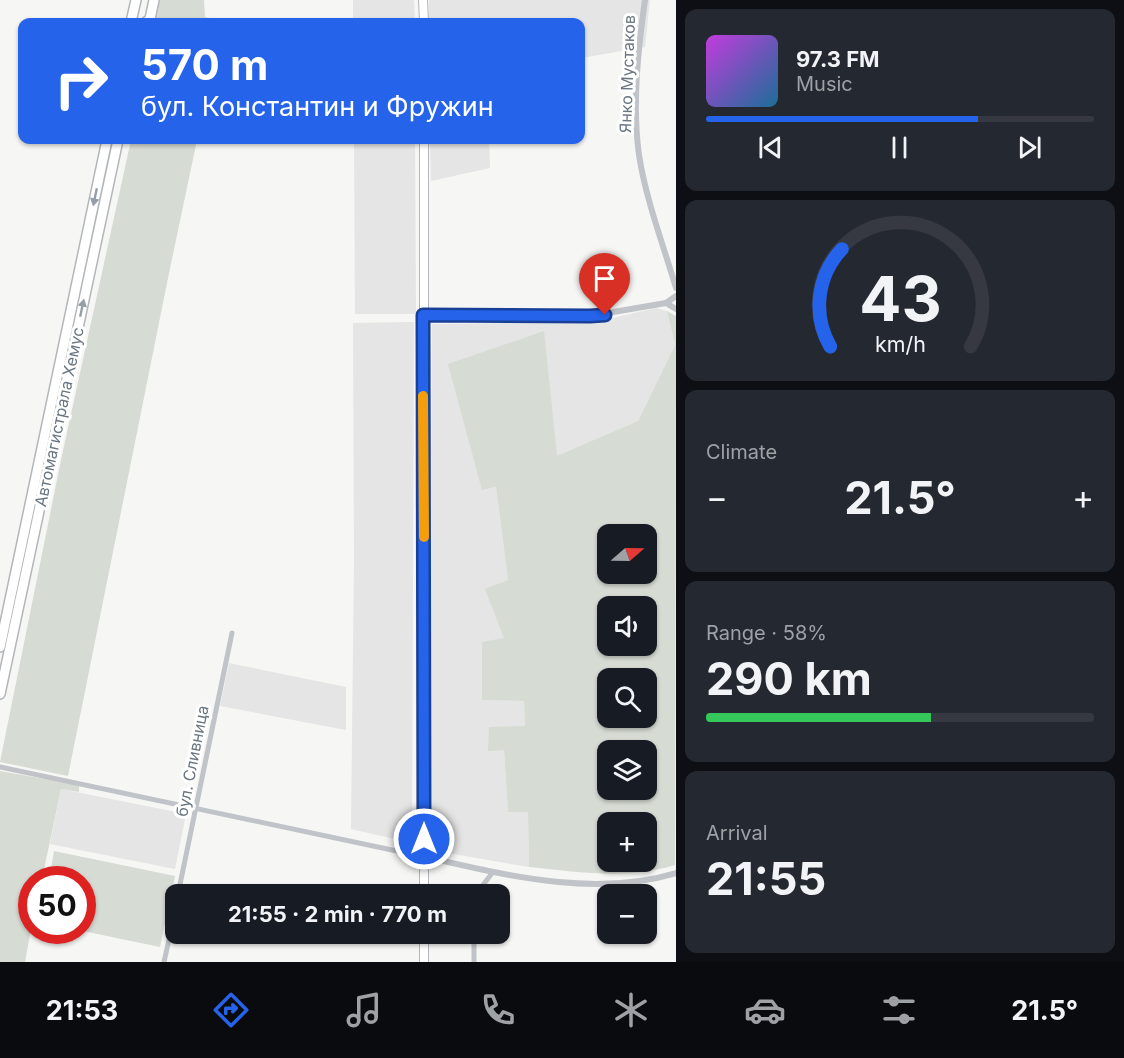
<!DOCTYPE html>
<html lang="en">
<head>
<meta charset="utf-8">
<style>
	:root { --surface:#171b24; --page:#242831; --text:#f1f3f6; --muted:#9ea1a6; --line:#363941; --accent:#2563eb }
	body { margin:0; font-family:Inter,sans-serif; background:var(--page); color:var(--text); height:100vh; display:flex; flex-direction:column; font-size:22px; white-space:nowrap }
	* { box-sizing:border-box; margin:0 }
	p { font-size:20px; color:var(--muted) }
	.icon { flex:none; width:33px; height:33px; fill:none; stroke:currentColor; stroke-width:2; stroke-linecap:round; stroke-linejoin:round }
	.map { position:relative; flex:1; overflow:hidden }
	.panel { display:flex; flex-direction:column; gap:9px; padding:9px; background:#0d0f14; width:448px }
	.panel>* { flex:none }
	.top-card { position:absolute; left:18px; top:18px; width:567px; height:126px; border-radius:12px; box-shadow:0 2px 4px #0004; background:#2563eb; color:#fff; overflow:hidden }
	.needle { width:39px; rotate:70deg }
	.controls { position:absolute; left:597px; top:524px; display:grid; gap:12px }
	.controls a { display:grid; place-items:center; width:60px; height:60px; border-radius:12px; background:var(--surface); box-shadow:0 2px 4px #0004; font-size:30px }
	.speed { position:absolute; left:18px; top:866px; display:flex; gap:12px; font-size:30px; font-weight:700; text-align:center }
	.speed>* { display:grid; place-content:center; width:78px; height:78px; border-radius:50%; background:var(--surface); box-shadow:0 2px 4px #0004; line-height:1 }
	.speed .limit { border:9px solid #d22; background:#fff; color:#111 }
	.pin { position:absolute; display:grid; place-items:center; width:51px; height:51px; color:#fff; margin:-62px -26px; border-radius:50% 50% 50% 0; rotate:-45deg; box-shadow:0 0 6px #0007 }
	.pin .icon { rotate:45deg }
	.me { position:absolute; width:66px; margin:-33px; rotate:0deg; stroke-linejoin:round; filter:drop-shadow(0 0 4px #0008) }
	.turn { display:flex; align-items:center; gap:21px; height:126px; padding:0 24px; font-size:27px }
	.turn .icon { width:78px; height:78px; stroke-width:2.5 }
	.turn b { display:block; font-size:42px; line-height:51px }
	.big { font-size:45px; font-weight:700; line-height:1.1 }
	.panel .widget { flex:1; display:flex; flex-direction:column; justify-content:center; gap:9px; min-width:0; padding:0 21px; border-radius:12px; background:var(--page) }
	.panel .dial { align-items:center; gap:0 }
	.dial svg { height:156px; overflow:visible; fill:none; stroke:var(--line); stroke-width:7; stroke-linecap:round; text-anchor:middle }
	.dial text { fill:var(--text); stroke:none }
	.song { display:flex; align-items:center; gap:18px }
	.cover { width:72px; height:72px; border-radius:9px; background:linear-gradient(135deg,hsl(290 70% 55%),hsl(200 70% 35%)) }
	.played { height:6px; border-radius:3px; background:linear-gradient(90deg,var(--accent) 70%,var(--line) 70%) }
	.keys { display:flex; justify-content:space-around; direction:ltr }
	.heat { display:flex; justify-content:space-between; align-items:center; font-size:33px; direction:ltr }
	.charge { height:9px; border-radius:4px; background:linear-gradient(90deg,#34c759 58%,var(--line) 0) }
	.trip { position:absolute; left:165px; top:884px; width:345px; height:60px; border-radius:12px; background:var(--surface); box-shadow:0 2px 4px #0004; font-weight:700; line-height:60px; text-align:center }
	.tab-bar { display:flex; height:96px; justify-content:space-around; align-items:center; background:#090b0e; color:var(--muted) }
	.tab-bar .icon { width:42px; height:42px }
	.tab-bar .current { color:var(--accent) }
	.tab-bar b { font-size:27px; color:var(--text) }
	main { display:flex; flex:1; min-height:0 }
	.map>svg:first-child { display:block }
</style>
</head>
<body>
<main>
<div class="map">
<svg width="676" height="962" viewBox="0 0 676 962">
	<rect width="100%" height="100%" fill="#f6f6f4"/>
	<g fill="#e4e5e4">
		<polygon points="353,0 414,0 415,22 353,22"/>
		<polygon points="429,0 650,0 645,47 581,58 580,22 429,22"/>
		<polygon points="354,140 415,140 416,314 355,314"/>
		<polygon points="430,140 489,140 490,168 431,181"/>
		<polygon points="656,308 667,311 675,345 638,421 483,490 496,487 508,580 504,638 482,700 524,701 525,726 488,750 504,750 508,812 528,812 529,867 430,850 432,324 595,322"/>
		<polygon points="414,322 412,843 351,829 354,559 353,323"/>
		<polygon points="229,663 346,687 346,730 220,706"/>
		<polygon points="61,789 186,814 175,869 50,844"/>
	</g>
	<g fill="#d6dbd3" fill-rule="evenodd">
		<polygon points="159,0 204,0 205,17 223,22 154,22"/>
		<polygon points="131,140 197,140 168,278 68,776 0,762 61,460"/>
		<path d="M667 311 676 316 675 865C628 880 577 872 529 867L528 812H508L504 750 488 751 489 727 525 726 524 701 482 700V642L504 638 485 589 508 580 496 487 482 490 448 364 544 331 557 456 638 421 675 345ZM608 534H646V573H608ZM608 606H646V645H608ZM608 678H646V717H608ZM608 750H646V789H608ZM608 822H646V861H608Z"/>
		<polygon points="0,771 79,785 79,792 61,789 42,879 32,879 31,929 25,962 0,962"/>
		<polygon points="54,851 175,876 160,947 78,930 82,930 82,879 49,879"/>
	</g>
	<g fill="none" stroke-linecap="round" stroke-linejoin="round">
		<defs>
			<g id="secondary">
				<polyline points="423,0 424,22"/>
				<polyline points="424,140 424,894"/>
				<polyline points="424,962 424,933"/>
			</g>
			<g id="motorway">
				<polyline points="131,22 136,0"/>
				<polyline points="146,22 150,19 154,0"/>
				<polyline points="0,647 107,140"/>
				<polyline points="0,694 118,140"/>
			</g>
		</defs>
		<use href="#secondary" stroke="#b3b7bb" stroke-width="10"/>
		<use href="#motorway" stroke="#b3b6b9" stroke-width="12"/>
		<g stroke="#c0c3c7" stroke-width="5">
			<polyline points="0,767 425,857"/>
			<polyline points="178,894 232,633"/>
			<polyline points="476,894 493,872"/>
			<polyline points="474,933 474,962"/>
			<polyline points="164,962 176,908"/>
		</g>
		<g stroke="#c0c3c7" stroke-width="6">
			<path d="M645 0C638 50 632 105 639 155 646 200 663 244 676 288"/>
			<polyline points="666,303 676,309"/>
			<polyline points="423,315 590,316 666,303 676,296"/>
			<path d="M425 857C506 875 593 898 676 873"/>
		</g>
		<use href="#secondary" stroke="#fff" stroke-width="8"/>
		<use href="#motorway" stroke="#fff" stroke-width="9"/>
	</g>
	<defs><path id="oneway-solid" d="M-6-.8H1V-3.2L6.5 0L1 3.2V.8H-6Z" transform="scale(1.5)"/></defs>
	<g fill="#969ea7">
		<use href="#oneway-solid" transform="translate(95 197) rotate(102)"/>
		<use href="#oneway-solid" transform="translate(82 308) rotate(-78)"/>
	</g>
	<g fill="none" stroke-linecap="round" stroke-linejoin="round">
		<defs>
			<polyline id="route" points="424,839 423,315 590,316 605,315"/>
		</defs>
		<use href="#route" stroke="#184099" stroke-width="15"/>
		<use href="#route" stroke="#2563eb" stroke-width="10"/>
		<polyline stroke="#f59e0b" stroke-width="10" points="423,396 424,537"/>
	</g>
	<g text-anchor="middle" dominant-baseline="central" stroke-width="6" stroke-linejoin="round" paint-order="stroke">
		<g font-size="16" fill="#697581" stroke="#fff">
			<text transform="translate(627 74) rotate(-88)">Янко Мустаков</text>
			<text transform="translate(59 417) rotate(-78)">Автомагистрала Хемус</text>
			<text transform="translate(192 761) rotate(-79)">бул. Сливница</text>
		</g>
	</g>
</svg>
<div class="controls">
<a><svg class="needle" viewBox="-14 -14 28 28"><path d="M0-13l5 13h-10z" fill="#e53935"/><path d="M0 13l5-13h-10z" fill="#9ea1a6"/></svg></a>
<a><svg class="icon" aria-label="sound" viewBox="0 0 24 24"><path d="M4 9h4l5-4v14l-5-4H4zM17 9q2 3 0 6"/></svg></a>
<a><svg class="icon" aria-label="search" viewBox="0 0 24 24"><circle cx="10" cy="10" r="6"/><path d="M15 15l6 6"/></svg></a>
<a><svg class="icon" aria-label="layers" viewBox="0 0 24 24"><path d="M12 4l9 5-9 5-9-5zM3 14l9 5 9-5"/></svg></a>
<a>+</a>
<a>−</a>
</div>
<div class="speed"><div class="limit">50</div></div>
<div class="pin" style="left:605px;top:315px;background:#d93025"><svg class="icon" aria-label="arrive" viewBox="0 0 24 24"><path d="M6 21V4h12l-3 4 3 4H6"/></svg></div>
<svg class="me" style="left:424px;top:839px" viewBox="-20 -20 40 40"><circle r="17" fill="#2563eb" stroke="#fff" stroke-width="3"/><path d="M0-11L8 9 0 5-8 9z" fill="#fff"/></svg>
<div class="trip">21:55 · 2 min · 770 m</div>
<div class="top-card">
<div class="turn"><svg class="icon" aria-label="right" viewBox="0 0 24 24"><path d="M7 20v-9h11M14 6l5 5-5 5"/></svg><div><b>570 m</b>бул. Константин и Фружин</div></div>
</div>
</div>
<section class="panel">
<div class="widget">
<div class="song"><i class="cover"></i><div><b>97.3 FM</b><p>Music</p></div></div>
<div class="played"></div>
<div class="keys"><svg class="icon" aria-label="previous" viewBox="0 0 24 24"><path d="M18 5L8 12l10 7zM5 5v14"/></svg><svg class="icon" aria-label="pause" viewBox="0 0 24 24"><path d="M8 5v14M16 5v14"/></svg><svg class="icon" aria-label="next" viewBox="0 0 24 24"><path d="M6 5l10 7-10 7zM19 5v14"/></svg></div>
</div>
<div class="widget dial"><svg viewBox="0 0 100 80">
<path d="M14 69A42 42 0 1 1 86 69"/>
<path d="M14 69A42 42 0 0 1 20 19" stroke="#2563eb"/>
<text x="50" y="56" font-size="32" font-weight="700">43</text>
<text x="50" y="72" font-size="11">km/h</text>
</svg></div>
<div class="widget"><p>Climate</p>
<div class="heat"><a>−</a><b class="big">21.5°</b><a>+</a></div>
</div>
<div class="widget"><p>Range · 58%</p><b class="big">290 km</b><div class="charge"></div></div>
<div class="widget"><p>Arrival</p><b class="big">21:55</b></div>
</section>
</main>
<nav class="tab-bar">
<b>21:53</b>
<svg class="icon current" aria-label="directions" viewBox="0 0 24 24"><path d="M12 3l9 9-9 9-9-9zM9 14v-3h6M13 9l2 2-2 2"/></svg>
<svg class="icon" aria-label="music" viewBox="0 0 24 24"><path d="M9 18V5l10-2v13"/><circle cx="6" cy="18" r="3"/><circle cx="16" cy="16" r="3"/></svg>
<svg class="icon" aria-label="phone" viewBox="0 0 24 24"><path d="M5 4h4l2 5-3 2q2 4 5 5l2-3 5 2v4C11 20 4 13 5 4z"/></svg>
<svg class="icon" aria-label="climate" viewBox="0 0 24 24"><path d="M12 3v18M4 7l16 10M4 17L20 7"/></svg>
<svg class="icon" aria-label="car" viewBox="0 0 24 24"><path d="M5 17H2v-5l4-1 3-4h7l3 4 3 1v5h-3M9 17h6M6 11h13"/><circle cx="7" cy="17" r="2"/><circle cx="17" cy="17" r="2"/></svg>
<svg class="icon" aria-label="filters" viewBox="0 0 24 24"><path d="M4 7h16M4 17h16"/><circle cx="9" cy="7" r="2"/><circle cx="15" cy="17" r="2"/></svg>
<b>21.5°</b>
</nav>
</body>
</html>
